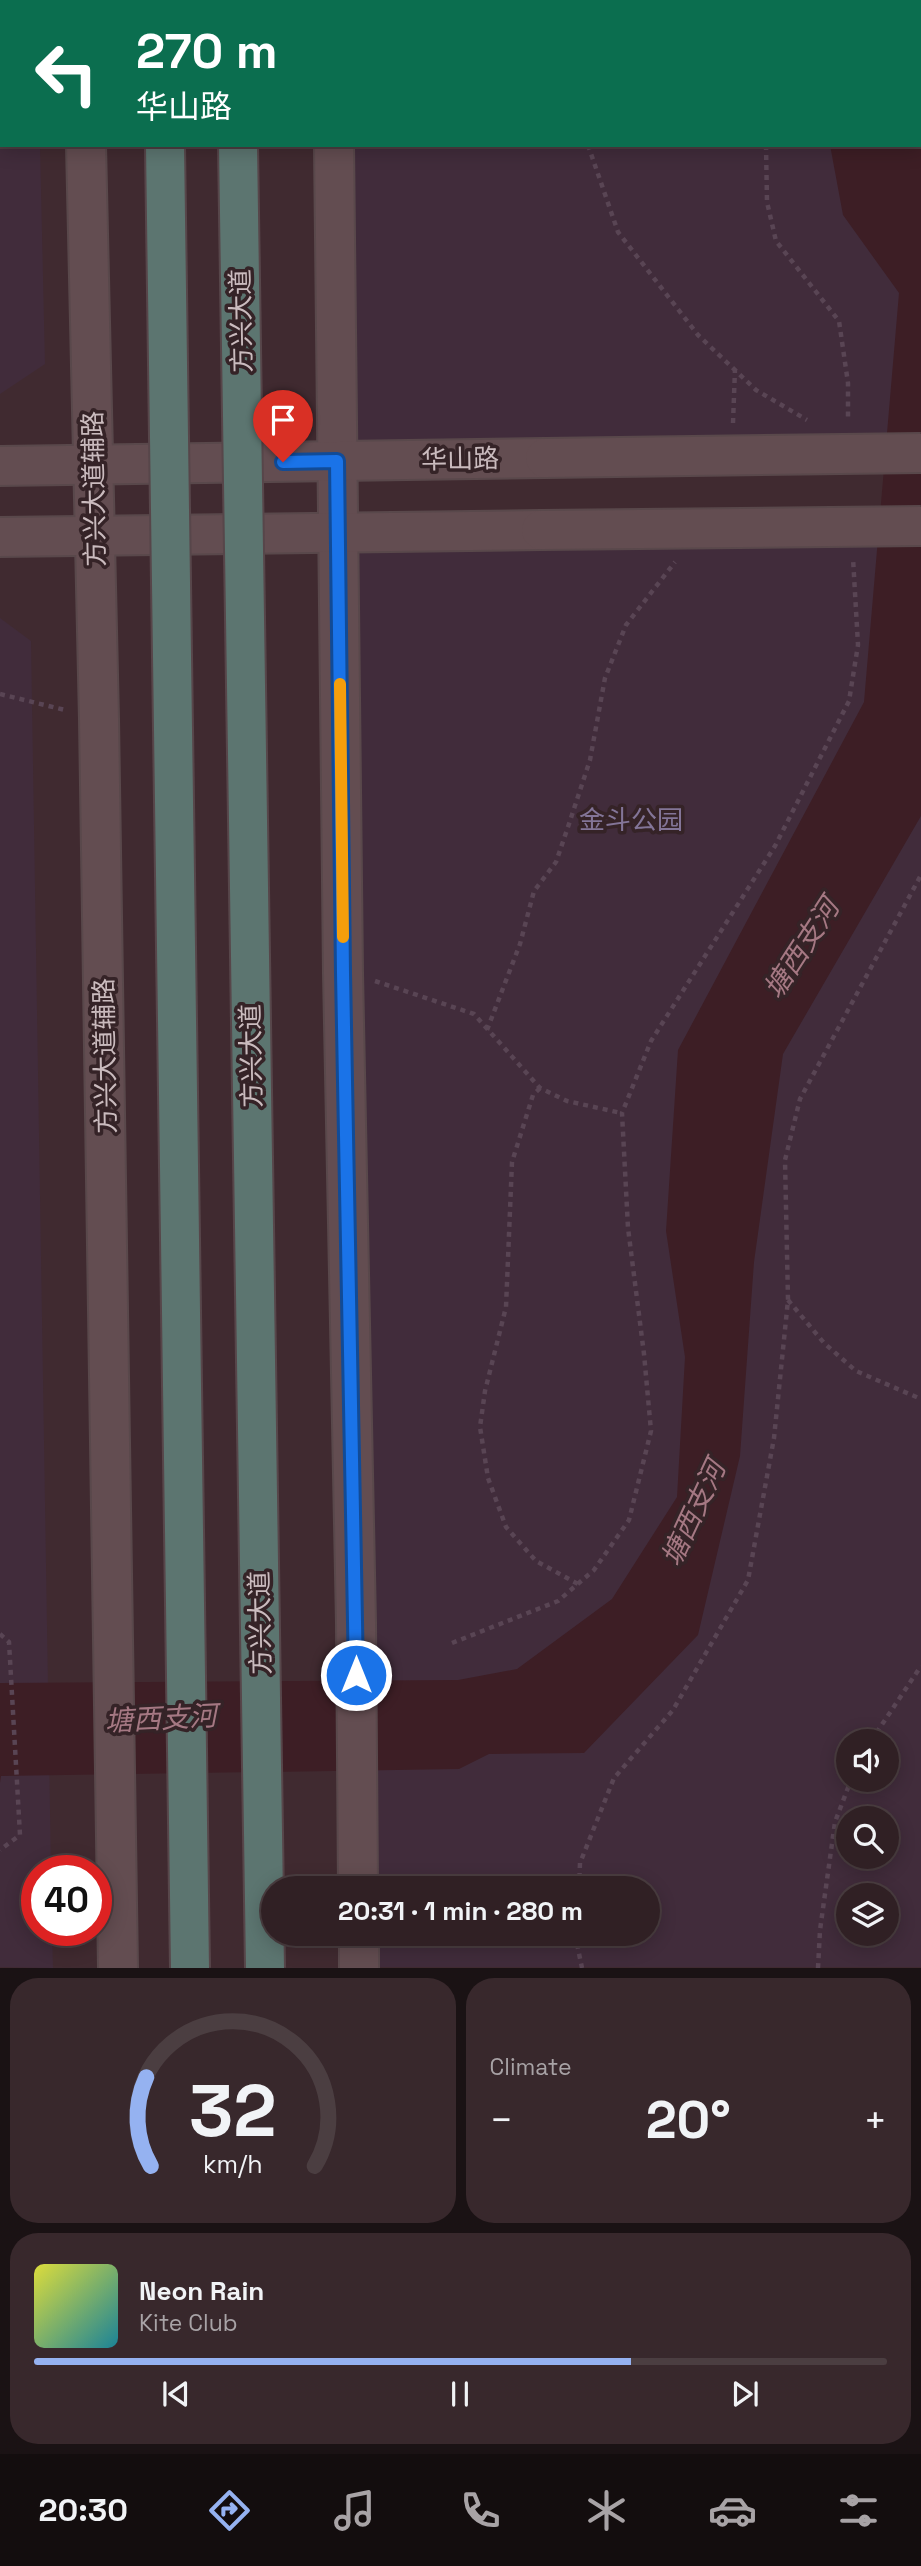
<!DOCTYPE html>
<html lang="en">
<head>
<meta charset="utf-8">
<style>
	:root { --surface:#302024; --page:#38282c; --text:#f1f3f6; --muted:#a8a3a6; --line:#4b3e41; --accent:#95b2f1 }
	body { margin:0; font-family:"Space Grotesk","Noto Sans SC",sans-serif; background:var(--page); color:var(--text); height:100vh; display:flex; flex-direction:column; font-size:26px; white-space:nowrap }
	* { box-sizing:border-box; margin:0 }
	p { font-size:23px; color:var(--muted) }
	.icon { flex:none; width:38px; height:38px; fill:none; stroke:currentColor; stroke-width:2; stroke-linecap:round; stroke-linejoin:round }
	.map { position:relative; height:1968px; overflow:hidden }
	.details { display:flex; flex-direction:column; gap:10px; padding:10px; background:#1a1214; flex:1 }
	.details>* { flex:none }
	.hud { position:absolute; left:0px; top:0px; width:922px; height:147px; box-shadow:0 4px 18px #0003,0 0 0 2px var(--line); background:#0b6e4f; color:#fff; overflow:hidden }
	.controls { position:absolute; left:836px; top:1729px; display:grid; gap:14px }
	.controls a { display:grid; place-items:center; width:63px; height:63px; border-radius:50%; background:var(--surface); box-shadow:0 4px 18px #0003,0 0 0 2px var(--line); font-size:35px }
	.speed { position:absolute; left:21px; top:1855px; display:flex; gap:14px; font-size:35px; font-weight:700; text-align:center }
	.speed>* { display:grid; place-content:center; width:91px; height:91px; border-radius:50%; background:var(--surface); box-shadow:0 4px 18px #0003,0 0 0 2px var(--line); line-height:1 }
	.speed .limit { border:10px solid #d22; background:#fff; color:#111 }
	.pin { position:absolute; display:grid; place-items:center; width:60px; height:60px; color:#fff; margin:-72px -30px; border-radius:50% 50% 50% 0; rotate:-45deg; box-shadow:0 0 7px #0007 }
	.pin .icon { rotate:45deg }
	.me { position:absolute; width:77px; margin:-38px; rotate:0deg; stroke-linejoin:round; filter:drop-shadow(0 0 5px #0008) }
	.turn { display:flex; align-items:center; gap:24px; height:147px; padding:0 21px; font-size:32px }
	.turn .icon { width:91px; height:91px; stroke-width:2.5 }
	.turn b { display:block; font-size:49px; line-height:60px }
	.big { font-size:52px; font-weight:600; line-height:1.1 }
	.details .widget { flex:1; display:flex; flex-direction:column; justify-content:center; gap:10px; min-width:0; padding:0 24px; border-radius:28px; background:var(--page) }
	.details .dial { align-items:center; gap:0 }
	.dial svg { height:182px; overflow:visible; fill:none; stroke:var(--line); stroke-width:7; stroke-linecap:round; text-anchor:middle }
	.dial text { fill:var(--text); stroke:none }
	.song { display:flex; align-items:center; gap:21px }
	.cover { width:84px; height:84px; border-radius:10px; background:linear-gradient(135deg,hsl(60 70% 55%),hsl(190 70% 35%)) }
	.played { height:7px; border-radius:4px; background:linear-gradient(90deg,var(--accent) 70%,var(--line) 70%) }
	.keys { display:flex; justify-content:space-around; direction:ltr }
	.heat { display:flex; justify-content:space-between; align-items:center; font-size:38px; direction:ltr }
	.details .tiles { flex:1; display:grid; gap:10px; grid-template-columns:1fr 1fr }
	.widget:last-child { grid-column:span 2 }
	.trip { position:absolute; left:261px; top:1876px; width:399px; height:70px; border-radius:35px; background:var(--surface); box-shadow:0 4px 18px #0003,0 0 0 2px var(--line); font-weight:600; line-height:70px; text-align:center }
	.tabs { display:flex; height:112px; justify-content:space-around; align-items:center; background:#130d0e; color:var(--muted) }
	.tabs .icon { width:49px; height:49px }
	.tabs .on { color:var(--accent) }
	.tabs b { font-size:32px; color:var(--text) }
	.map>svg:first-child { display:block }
</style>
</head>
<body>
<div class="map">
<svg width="921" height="1968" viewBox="0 0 921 1968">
	<rect width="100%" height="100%" fill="#402a30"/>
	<g fill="#412c3b" fill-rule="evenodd">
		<polygon points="0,0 37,0 2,2 2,145 40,145 45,364 0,394"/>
		<polygon points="332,0 921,0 921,453 337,461 334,145 920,145 920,2"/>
		<path d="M921 526V1967H359V1934H648V1888H358L338 533ZM849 1741H887V1780H849ZM849 1818H887V1857H849ZM849 1895H887V1934H849Z"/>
		<polygon points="0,618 31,641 51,1871 37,1871 37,1930 52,1930 53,1968 0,1967"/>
	</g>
	<polygon fill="#3d1e25" points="811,0 921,0 921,816 783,1054 754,1262 740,1456 698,1635 584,1753 489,1754 459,1769 1,1776 0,1783 0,1683 458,1680 517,1669 612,1599 677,1497 685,1357 666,1231 678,1050 864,702 899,293 843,215 830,145 920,145 920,2"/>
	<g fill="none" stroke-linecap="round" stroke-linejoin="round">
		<defs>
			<g id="secondary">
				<polyline points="82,0 82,2"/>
				<polyline points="332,0 332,2"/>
				<polyline points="86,145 99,719 118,1968"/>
				<polyline points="334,145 343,973 356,1623 358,1888"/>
				<polyline points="0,466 545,458"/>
				<polyline points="0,537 541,530"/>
				<polyline points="359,1934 359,1968"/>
			</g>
			<g id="highway">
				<polyline points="163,0 163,2"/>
				<polyline points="236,0 236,2"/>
			</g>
		</defs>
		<use href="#secondary" stroke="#59484b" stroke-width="42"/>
		<use href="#highway" stroke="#57464a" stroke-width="42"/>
		<g stroke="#594554" stroke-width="4.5" stroke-dasharray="5 5" stroke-linecap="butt">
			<polyline points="743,0 744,2"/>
			<polyline points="418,2 428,0"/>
			<polyline points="602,2 603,0"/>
			<polyline points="588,145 618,232 698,335 756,390 807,420"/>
			<polyline points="766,145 767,202 776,241 839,321 848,383 848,420"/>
			<polyline points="733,423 735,369"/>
			<polyline points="0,694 65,710"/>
			<polyline points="375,981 474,1014 540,1088 567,1101 621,1113"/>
			<polyline points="487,1030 520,944 534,891 556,862 569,824 590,760 605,678 626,625 675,562"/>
			<polyline points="540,1088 533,1095 512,1162 506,1307 485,1391 480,1427 488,1478 506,1527 536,1561 578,1584"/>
			<polyline points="788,1300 824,1343 856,1371 921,1399"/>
			<polyline points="0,1634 9,1642 20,1835 0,1850"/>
			<polyline points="452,1643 558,1601 594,1570 629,1520 651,1431 644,1354 628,1228 622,1113 651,1041 775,846 849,701 858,645 853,558"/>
			<polyline points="871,1741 921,1666"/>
			<polyline points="579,1888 580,1863 614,1778 673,1710 748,1580 774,1438 788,1300 785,1160 800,1099 921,875"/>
			<polyline points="577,1934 577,1944 582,1968"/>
			<polyline points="818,1968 820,1930 835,1822 851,1780"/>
		</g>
		<use href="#secondary" stroke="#634d51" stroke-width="38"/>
		<use href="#highway" stroke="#5c7570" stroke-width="38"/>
		<defs>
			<g id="secondary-bridge">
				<polyline points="545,458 921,453"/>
				<polyline points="541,530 921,526"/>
			</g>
			<g id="highway-bridge">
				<polyline points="165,145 190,1968"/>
				<polyline points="238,145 265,1968"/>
			</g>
		</defs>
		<use href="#secondary-bridge" stroke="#59484b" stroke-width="42" stroke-linecap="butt"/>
		<use href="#highway-bridge" stroke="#57464a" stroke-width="42" stroke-linecap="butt"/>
		<use href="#secondary-bridge" stroke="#634d51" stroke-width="38"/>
		<use href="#highway-bridge" stroke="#5c7570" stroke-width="38"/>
	</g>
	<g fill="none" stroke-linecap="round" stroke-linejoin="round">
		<defs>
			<polyline id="route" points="283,462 337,461 343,973 356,1675"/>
		</defs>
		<use href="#route" stroke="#114b97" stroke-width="18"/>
		<use href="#route" stroke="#1a73e8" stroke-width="12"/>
		<polyline stroke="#f59e0b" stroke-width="12" points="340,684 343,937"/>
	</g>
	<g text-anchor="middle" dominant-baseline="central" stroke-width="7" stroke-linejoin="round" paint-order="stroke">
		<g font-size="26" fill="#cabbbe" stroke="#352327">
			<text transform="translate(241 321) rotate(-91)">方兴大道</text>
			<text transform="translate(460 459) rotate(-1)">华山路</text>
			<text transform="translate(94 489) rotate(-91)">方兴大道辅路</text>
			<text transform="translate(105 1056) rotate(-91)">方兴大道辅路</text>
			<text transform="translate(251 1056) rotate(-91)">方兴大道</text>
			<text transform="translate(260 1623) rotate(-91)">方兴大道</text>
		</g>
		<g font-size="26" fill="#837598" stroke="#352327">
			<text x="631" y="820">金斗公园</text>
		</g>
		<g font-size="28" font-style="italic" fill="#a57883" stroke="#352327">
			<text transform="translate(801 948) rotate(-57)">塘西支河</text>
			<text transform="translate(693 1513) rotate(-65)">塘西支河</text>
			<text transform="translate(161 1718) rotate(-3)">塘西支河</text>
		</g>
	</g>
</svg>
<div class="controls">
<a><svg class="icon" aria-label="sound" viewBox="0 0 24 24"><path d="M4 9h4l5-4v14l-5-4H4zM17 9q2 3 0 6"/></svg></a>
<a><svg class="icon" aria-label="search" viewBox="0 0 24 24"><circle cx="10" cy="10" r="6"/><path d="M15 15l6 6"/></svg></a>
<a><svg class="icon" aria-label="layers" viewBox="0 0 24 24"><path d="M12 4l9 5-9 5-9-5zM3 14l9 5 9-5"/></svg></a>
</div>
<div class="speed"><div class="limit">40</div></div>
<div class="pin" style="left:283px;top:462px;background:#d93025"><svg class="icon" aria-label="arrive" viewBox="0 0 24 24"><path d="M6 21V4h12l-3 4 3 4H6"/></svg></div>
<svg class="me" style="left:356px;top:1675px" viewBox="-20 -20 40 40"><circle r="17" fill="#1a73e8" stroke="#fff" stroke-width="3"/><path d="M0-11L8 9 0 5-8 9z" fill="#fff"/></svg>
<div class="trip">20:31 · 1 min · 280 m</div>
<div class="hud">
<div class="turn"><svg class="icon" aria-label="left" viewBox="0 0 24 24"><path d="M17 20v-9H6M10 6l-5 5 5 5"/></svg><div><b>270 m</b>华山路</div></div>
</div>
</div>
<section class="details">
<div class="tiles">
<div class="widget dial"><svg viewBox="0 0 100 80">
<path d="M14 69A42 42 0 1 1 86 69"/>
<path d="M14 69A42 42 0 0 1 12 30" stroke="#95b2f1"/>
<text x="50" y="56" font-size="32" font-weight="700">32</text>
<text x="50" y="72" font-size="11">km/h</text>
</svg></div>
<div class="widget"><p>Climate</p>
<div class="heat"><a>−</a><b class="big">20°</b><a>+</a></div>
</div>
<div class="widget">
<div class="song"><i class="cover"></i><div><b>Neon Rain</b><p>Kite Club</p></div></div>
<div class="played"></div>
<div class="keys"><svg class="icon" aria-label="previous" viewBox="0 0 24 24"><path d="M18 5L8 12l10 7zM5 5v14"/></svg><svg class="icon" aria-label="pause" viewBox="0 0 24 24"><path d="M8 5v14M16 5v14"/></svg><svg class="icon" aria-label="next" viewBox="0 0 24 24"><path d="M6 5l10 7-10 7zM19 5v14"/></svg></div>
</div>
</div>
</section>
<nav class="tabs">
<b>20:30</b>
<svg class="icon on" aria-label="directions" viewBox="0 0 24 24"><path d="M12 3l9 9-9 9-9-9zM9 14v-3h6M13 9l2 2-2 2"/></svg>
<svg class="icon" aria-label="music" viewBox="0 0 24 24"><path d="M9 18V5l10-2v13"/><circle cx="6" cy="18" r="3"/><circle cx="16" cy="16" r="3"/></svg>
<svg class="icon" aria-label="phone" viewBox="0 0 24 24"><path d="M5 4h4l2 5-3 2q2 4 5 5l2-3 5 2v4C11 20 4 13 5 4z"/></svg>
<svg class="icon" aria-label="climate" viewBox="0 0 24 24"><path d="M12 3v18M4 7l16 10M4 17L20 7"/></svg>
<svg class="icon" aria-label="car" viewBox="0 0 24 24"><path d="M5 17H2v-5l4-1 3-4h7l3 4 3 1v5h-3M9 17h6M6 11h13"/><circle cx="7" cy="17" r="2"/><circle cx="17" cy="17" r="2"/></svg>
<svg class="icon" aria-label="filters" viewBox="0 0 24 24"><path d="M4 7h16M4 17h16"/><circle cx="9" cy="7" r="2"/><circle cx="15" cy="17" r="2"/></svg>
</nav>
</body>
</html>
